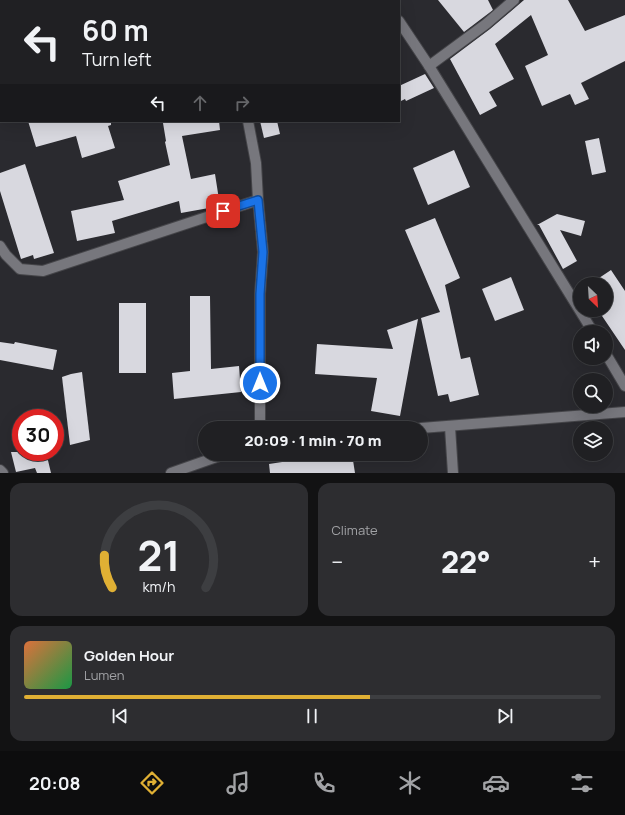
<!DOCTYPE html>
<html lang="en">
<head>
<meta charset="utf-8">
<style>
	:root { --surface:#202023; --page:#2d2d30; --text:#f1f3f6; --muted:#a2a3a6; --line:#3d3e41; --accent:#e0b034 }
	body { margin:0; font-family:Manrope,sans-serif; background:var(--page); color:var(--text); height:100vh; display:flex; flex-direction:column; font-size:15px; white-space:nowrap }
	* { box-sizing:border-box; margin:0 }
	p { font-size:13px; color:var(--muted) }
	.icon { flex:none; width:22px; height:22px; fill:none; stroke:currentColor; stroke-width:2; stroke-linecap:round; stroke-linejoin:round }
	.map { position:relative; height:473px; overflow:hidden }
	.details { display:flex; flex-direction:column; gap:10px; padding:10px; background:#121213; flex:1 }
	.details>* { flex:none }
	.top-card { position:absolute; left:0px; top:0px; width:400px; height:122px; box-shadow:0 4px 16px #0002,0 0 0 1px var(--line); background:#202023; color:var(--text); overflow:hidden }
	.needle { width:26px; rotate:155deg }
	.buttons { position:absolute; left:573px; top:277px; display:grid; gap:8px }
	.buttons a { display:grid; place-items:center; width:40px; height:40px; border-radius:50%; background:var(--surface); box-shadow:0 4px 16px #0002,0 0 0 1px var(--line); font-size:20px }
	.speed { position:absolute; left:12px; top:409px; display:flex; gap:8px; font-size:20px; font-weight:700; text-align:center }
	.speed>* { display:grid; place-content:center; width:52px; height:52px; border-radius:50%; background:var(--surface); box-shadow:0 4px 16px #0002,0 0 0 1px var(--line); line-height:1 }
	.speed .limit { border:6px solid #d22; background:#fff; color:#111 }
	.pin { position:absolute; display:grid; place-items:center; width:34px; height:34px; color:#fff; margin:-17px; border-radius:8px; box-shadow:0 2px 6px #0006 }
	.me { position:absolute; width:44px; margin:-22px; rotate:0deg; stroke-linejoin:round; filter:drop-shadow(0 0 3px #0008) }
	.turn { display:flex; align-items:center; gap:14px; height:84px; padding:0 16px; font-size:18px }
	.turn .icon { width:52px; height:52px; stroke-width:2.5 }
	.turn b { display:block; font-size:28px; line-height:34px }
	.lanes { display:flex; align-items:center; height:38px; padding:0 16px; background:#0003; justify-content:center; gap:20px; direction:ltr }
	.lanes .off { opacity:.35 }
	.big { font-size:30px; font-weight:800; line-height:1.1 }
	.details .card { flex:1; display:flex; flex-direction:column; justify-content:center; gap:6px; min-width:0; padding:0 14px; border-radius:12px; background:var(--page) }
	.details .dial { align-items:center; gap:0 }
	.dial svg { height:104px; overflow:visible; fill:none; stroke:var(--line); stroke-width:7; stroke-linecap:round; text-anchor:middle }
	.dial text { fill:var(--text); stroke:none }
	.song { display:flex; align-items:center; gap:12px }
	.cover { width:48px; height:48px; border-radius:6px; background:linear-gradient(135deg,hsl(20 70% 55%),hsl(140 70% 35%)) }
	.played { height:4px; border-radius:2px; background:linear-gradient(90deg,var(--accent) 60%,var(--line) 60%) }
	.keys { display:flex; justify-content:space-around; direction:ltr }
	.heat { display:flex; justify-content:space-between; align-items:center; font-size:22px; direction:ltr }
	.details .tiles { flex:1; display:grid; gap:10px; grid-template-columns:1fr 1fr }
	.card:last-child { grid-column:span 2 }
	.trip { position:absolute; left:198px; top:421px; width:230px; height:40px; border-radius:20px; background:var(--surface); box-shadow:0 4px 16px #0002,0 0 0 1px var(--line); font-weight:800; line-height:40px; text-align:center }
	.menu { display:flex; height:64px; justify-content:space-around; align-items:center; background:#0d0d0e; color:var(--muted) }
	.menu .icon { width:28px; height:28px }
	.menu .current { color:var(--accent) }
	.menu b { font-size:18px; color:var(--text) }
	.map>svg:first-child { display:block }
</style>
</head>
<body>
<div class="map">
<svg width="625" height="473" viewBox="0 0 625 473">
	<rect width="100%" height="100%" fill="#2a2a2f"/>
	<g fill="#d8d8df">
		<polygon points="438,0 488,0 493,10 464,32"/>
		<polygon points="524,0 568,0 585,31 625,15 625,61 581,83 589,99 575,105 570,94 542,106 525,66 548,55 531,15 495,44 514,79 489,92 497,106 480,115 450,59 490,29"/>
		<polygon points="425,74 434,88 406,101 405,99 399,102 399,86"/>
		<polygon points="28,121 111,121 111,125 108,126 115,148 82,158 76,136 36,147"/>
		<polygon points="174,121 219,121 220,130 182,136 191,179 215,174 220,206 181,213 179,201 112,221 115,233 77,241 71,211 124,200 118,181 170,165 165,142 166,141 163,123"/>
		<polygon points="260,121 277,121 280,134 264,138"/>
		<polygon points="599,138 606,172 592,175 585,141"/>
		<polygon points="454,150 470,187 428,205 413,168"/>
		<polygon points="25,164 54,253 34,259 33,255 21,259 0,191 0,173"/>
		<polygon points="557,214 585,221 581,236 560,230 577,261 563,269 539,225 537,225"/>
		<polygon points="435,218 460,278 445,285 461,359 470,357 479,395 450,402 448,394 438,396 421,318 440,312 405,230"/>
		<polygon points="611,270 625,291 625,350 598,310 606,310 606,284 590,284"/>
		<polygon points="511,277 524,310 495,321 482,289"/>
		<polygon points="190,296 210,296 211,369 239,366 241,392 174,399 172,373 190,371"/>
		<rect x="119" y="303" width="27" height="70"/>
		<polygon points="418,319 400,416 371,411 377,378 315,374 317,344 393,349 387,330"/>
		<polygon points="0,342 14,344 15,342 57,350 53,370 0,360"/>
		<polygon points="82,372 90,440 70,445 62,377 71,374"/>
		<polygon points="11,452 46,452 51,473 37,473 35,468 16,472"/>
		<polygon points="335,454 352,454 355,473 270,473 269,464"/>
	</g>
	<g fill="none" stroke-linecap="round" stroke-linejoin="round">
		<defs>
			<g id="street">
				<polyline points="384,0 385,1"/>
				<polyline points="399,21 429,66 593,332"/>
				<polyline points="429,66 486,24 514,0"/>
				<polyline points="248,121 256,163 258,200 263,252 260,294 260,428"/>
				<polyline points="0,246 6,255 20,269 43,271 258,200"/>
				<polyline points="606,354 625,386"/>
				<polyline points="450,427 453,473"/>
				<polyline points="421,428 625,412"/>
				<polyline points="0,470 3,473"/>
				<polyline points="171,473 225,454"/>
			</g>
		</defs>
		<use href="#street" stroke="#454549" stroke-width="12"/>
		<use href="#street" stroke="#77777d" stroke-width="10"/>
	</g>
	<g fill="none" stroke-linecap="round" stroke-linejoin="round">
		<defs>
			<polyline id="route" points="223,211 258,200 263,252 260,294 260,383"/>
		</defs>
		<use href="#route" stroke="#114b97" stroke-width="10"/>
		<use href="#route" stroke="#1a73e8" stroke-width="7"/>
	</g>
</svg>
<div class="buttons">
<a><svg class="needle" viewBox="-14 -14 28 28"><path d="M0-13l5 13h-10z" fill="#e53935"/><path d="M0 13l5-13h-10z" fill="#a2a3a6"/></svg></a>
<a><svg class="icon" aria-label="sound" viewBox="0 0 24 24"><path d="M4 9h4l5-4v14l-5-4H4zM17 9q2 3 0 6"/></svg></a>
<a><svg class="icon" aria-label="search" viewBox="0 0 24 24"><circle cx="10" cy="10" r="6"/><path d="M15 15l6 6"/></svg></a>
<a><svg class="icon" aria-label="layers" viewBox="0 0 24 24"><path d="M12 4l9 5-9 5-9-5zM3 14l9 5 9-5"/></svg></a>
</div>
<div class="speed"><div class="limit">30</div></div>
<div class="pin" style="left:223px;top:211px;background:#d93025"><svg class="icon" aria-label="arrive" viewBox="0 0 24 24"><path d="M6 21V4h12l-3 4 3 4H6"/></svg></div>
<svg class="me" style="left:260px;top:383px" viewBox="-20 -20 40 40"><circle r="17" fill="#1a73e8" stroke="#fff" stroke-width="3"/><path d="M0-11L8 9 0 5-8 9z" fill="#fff"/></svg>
<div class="trip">20:09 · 1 min · 70 m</div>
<div class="top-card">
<div class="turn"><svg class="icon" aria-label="left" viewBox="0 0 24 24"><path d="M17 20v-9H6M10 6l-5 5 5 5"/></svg><div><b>60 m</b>Turn left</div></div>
<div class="lanes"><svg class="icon" aria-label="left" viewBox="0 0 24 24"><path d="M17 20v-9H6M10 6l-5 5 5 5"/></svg><svg class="icon off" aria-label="ahead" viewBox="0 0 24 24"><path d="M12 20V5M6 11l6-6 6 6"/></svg><svg class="icon off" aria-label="right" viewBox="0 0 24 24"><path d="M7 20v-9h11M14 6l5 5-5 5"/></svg></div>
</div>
</div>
<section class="details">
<div class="tiles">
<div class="card dial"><svg viewBox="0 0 100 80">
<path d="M14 69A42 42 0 1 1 86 69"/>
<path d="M14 69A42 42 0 0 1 8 44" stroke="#e0b034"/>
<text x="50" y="56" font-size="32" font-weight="700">21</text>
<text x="50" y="72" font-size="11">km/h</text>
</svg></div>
<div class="card"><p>Climate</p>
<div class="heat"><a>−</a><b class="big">22°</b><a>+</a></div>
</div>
<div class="card">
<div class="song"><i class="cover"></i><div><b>Golden Hour</b><p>Lumen</p></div></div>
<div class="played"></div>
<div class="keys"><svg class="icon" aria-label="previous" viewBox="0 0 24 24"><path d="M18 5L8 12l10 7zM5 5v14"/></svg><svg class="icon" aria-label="pause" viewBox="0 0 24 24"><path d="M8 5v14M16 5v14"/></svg><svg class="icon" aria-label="next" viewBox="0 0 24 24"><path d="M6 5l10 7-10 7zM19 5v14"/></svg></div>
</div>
</div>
</section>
<nav class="menu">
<b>20:08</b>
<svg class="icon current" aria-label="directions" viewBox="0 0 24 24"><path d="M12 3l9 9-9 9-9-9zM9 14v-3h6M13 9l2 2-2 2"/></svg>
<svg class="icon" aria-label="music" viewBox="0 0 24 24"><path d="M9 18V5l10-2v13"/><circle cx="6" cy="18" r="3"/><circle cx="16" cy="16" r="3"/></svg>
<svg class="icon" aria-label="phone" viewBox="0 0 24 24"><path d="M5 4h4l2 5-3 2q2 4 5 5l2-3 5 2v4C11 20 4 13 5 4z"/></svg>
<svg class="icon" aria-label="climate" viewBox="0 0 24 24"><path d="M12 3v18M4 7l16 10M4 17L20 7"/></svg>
<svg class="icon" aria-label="car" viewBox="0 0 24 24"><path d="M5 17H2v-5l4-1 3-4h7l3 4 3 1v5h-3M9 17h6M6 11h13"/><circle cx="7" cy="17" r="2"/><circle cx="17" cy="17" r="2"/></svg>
<svg class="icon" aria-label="filters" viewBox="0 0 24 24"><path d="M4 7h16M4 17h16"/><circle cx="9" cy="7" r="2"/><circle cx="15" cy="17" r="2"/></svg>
</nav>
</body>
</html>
